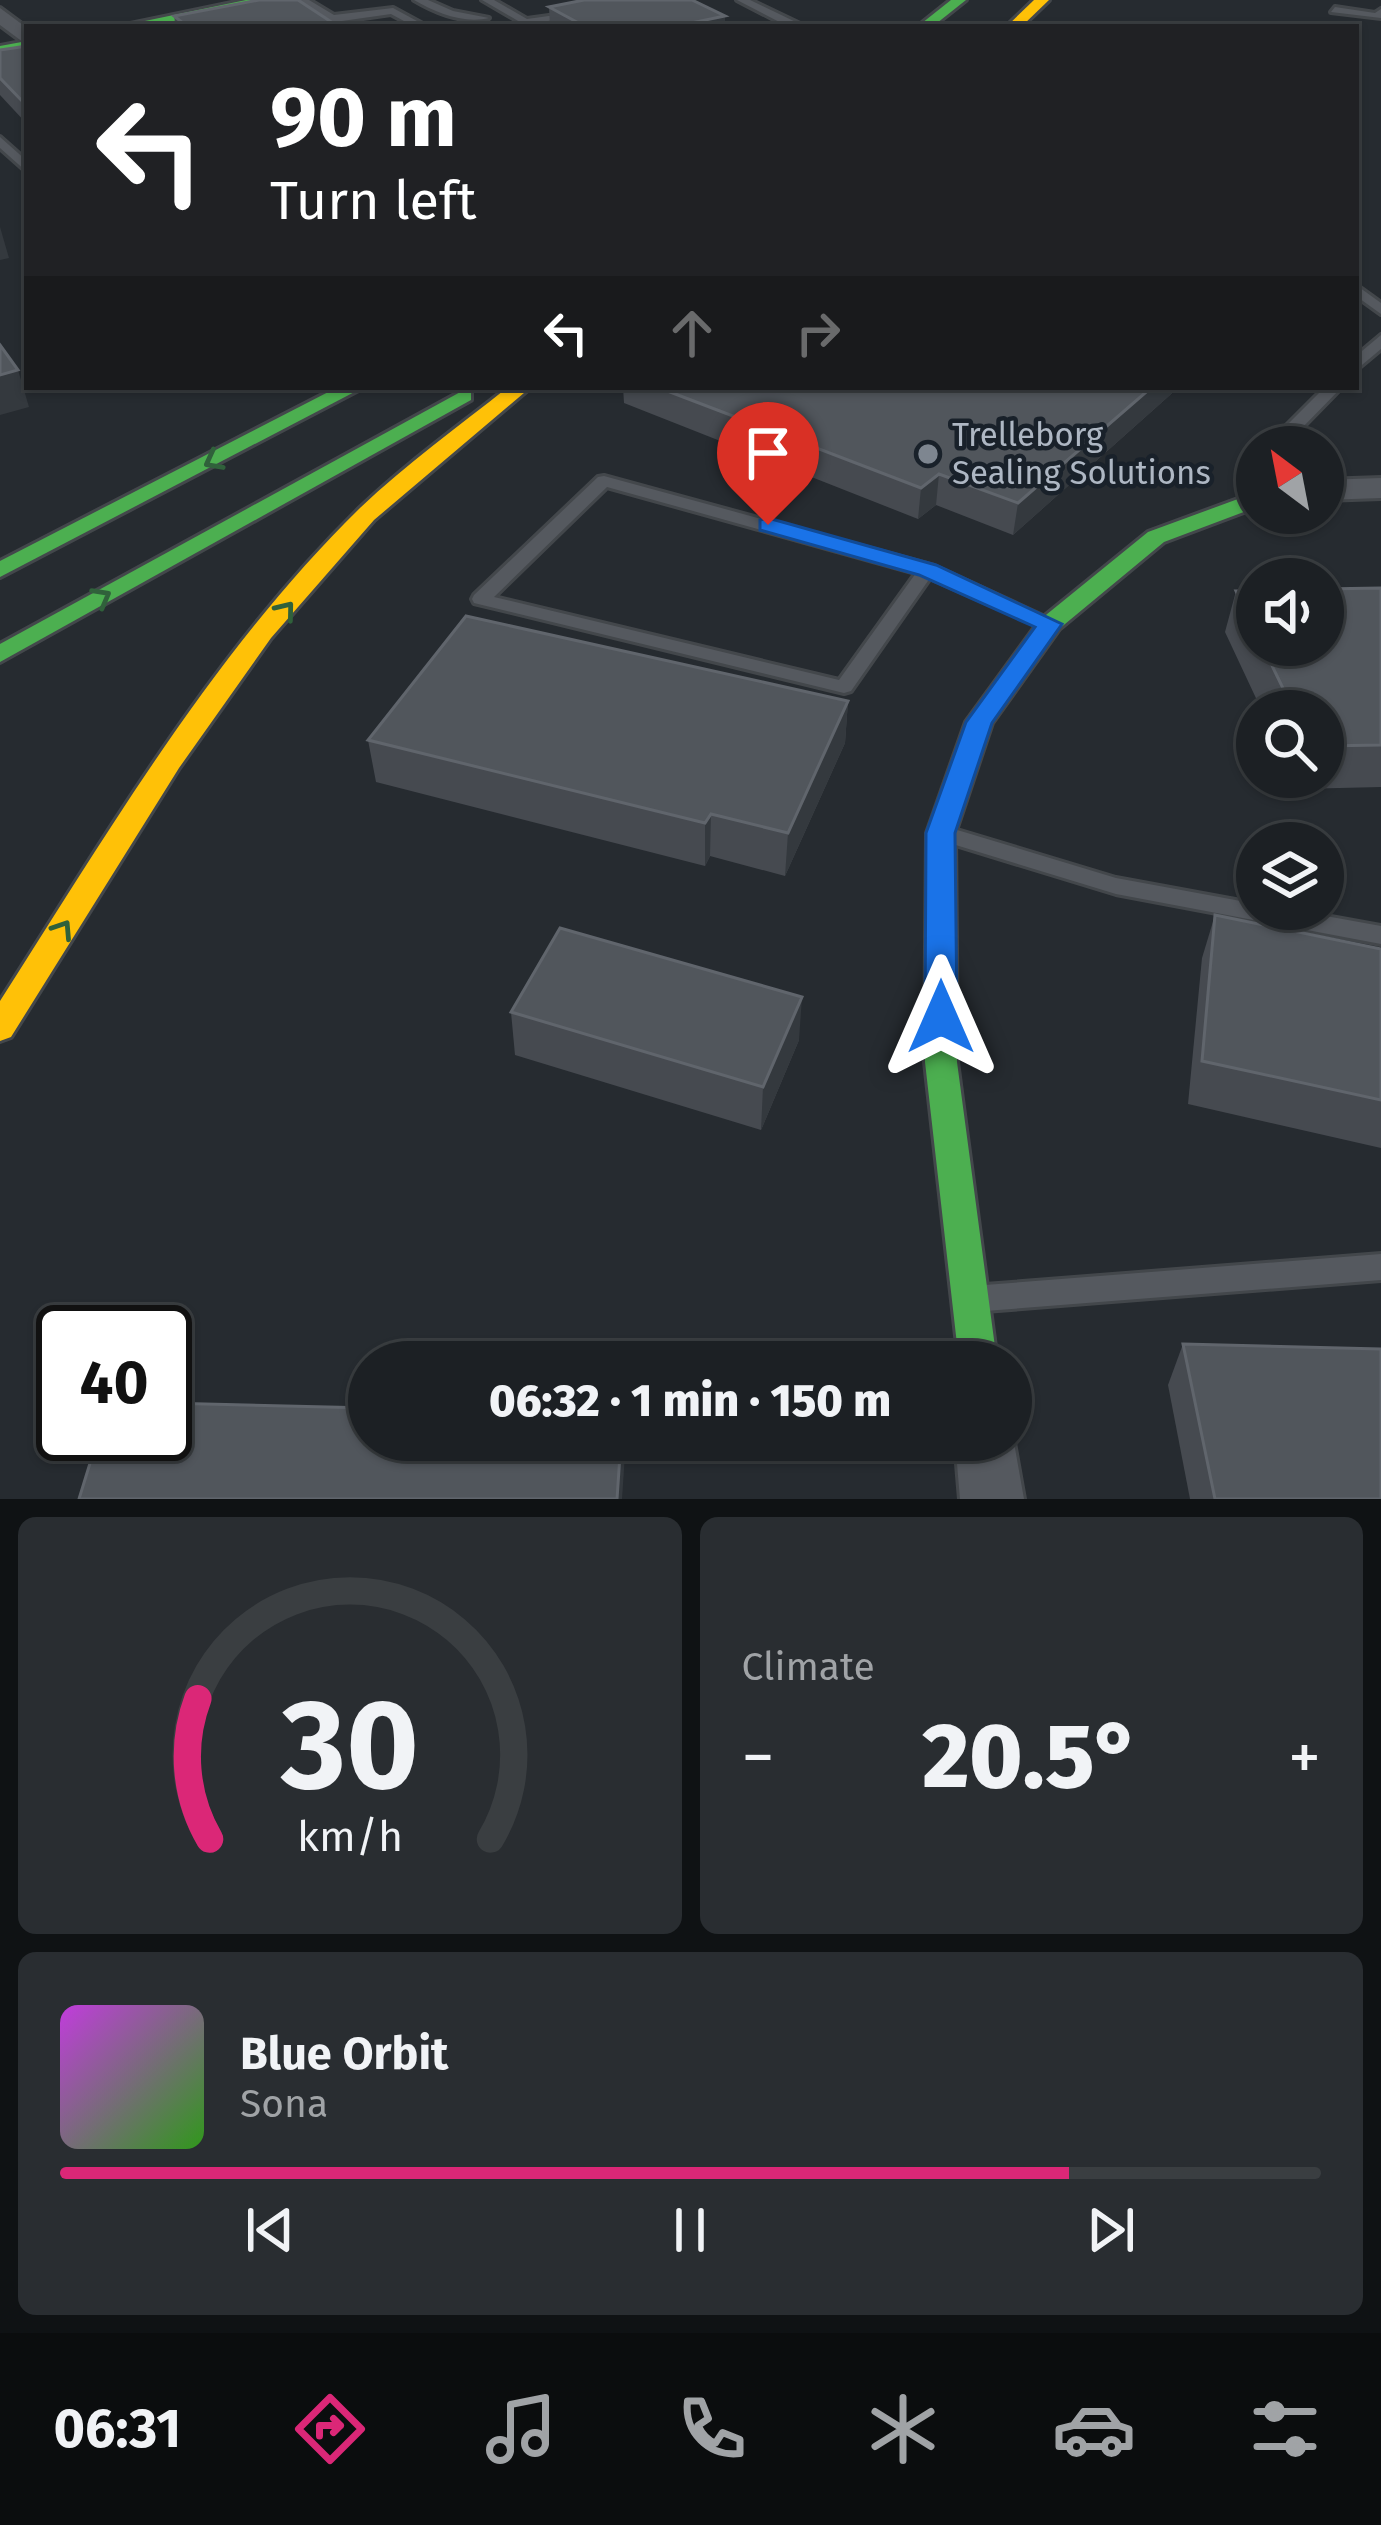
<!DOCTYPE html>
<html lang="en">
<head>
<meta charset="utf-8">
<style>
	:root { --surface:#1c2024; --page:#292d31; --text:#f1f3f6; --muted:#a0a3a6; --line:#3a3e41; --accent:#db2777 }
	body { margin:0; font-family:"Fira Sans",sans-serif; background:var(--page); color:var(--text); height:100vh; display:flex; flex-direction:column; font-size:45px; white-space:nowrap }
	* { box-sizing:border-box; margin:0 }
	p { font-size:39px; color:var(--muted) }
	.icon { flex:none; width:66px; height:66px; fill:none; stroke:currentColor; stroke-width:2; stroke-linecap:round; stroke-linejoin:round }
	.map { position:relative; height:1499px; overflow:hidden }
	.sheet { display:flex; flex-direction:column; gap:18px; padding:18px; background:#0f1214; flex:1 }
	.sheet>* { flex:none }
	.banner { position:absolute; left:24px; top:24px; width:1335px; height:366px; border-radius:0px; box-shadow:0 3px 9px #0004,0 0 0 3px var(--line); background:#202124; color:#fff; overflow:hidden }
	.needle { width:78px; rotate:328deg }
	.controls { position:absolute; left:1236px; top:426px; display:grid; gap:24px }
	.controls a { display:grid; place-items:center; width:108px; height:108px; border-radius:50%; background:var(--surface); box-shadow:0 3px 9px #0004,0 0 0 3px var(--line); font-size:60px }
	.speed { position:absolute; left:36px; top:1305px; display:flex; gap:24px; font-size:60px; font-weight:700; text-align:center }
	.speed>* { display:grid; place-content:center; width:156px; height:156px; border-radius:50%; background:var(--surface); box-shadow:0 3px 9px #0004,0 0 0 3px var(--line); line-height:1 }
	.speed .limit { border:6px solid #111; border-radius:18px; background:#fff; color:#111 }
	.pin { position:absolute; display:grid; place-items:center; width:102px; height:102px; color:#fff; margin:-123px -51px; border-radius:50% 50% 50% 0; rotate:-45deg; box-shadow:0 0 12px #0007 }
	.pin .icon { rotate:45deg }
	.me { position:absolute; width:132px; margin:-66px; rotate:0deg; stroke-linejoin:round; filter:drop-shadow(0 0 9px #0008) }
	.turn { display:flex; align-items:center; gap:42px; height:252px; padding:0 48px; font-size:54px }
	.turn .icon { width:156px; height:156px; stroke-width:2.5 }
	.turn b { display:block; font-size:84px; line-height:102px }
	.lanes { display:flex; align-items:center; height:114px; padding:0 48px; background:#0003; justify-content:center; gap:60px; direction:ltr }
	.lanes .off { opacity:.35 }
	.big { font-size:90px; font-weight:800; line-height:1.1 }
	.sheet .card { flex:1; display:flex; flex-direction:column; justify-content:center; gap:18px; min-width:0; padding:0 42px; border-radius:18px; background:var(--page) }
	.sheet .dial { align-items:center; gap:0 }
	.dial svg { height:312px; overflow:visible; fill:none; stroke:var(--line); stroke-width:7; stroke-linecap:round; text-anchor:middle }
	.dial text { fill:var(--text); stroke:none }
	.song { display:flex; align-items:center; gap:36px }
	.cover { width:144px; height:144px; border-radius:18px; background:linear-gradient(135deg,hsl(290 70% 55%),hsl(110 70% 35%)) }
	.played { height:12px; border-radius:6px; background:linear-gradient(90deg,var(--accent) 80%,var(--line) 80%) }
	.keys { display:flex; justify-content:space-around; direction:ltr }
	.heat { display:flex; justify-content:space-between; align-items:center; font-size:66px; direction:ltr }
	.sheet .tiles { flex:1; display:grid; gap:18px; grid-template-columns:1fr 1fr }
	.card:last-child { grid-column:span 2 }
	.trip { position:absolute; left:348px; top:1341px; width:684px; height:120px; border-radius:60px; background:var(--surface); box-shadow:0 3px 9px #0004,0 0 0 3px var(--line); font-weight:800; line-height:120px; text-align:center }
	.tabs { display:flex; height:192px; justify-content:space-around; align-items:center; background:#0b0d0e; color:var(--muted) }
	.tabs .icon { width:84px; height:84px }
	.tabs .active { color:var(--accent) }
	.tabs b { font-size:54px; color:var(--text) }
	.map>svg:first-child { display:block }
</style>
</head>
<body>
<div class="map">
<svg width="1381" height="1499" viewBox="0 0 1381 1499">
	<rect width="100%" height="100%" fill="#262b30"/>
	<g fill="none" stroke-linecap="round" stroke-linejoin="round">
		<defs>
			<g id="lane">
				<polygon points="297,0 309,0 334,15 393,8 428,27 415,27 391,14 342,21 346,27 338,27"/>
				<path d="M414 0H428L453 11 489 18C464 24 436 13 414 0Z"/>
				<polygon points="482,0 494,0 527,19 578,12 583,15 525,25"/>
				<polygon points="737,0 750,0 802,25 789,27"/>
				<polygon points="1335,7 1375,13 1381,9 1381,18 1331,12"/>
				<polygon points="0,137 27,161 27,172 0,148"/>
				<polygon points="1356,285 1381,303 1381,314 1356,296"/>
				<polygon points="1381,335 1381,349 1356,370 1356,356"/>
				<polygon points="1325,387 1342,387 1299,431 1296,447 1280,447 1285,427"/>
				<path d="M604 476 934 566 1060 624 1050 630 1043 628 930 578 851 691 844 693 474 603 472 599 474 595 598 477ZM607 487 916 573 839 680 494 597Z"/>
				<polygon points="944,826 1116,878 1257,904 1257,909 1287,909 1381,926 1381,944 1116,894 936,839 933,834 936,829"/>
				<polygon points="1381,1254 1381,1280 985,1311 975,1307 971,1298 975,1289 985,1285"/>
			</g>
			<g id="street">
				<polygon points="0,8 27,28 27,45 0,25"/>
				<polygon points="1381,478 1381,498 1323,500 1323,480"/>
				<polygon points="1011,1426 1024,1499 960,1499 955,1440 1011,1440"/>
			</g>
			<g id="fast">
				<polygon points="246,0 274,0 145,27 116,27"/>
				<polygon points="951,0 966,0 932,27 917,27"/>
				<polygon points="27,41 27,49 0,54 0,46"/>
				<polygon points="338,387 364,387 0,577 0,561"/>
				<polygon points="464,390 471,392 471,400 0,662 0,644"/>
				<polygon points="1257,492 1257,507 1164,542 1059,629 992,723 955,833 957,1062 997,1362 959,1362 925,1062 927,833 966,722 1041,619 1148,532"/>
			</g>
			<g id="slow">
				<polygon points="1034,0 1049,0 1021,27 1006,27"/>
				<path d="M508 387H531L374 520 271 638 179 768 11 1037 0 1041V1001C109 831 214 651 360 508 406 464 458 427 508 387Z"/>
			</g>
		</defs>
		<use href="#lane" stroke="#43474b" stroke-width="6"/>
		<use href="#street" stroke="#43474b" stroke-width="6"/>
		<use href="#fast" stroke="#43474b" stroke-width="6"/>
		<use href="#slow" stroke="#43474b" stroke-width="6"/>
		<use href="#lane" fill="#55595f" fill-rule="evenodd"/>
		<use href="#street" fill="#55595f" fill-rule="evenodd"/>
		<use href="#fast" fill="#4caf50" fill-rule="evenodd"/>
		<use href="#slow" fill="#ffc107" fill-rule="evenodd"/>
	</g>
	<g fill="#464a50">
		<polygon points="549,7 725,27 550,27"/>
		<polygon points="174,16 339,27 176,27"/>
		<polygon points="27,46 27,124 0,95 0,50"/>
		<polygon points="623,387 1179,387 1013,535 936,505 918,519 624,403"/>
		<polygon points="1381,588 1381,787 1298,789 1293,777 1323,777 1323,711 1262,711 1225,632 1236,591 1257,591 1257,645 1323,645"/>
		<polygon points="848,701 845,743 785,876 710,856 705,866 376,782 368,740"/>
		<polygon points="1215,915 1381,949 1381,1148 1188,1104 1202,958"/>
		<polygon points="511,1012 799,1040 761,1130 515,1055"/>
		<polygon points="1183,1344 1381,1499 1190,1499 1168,1385"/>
	</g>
	<g fill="#34393e">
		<polygon points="725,16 725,27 672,27"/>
		<polygon points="0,227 9,258 0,260"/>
		<polygon points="18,370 29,407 0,415 0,375"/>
		<polygon points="1152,387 1179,387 1013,535 1018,503"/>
		<polygon points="939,474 936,505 918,519 921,488"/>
		<polygon points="848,701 845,743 785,876 788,833"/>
		<polygon points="711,814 710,856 705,866 705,823"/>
		<polygon points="802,997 799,1040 761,1130 763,1087"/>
		<polygon points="621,1440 624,1440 625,1454 622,1499 617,1499"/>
	</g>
	<g fill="#51565c" stroke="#60656c" stroke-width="3">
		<polygon points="259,0 298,0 339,27 188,27 174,16"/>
		<polygon points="584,0 692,0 725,16 672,27 586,27 549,7"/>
		<polygon points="27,46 27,106 0,78 0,50"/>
		<polygon points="0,345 18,370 0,375"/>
		<polygon points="657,387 1152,387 1018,503 939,474 921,488"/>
		<polygon points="1381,588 1381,745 1323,746 1323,711 1294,711 1262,645 1323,645 1323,589"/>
		<polygon points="1236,591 1257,591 1257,635"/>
		<polygon points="466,616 848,701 788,833 711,814 705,823 368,740"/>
		<polygon points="1215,915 1381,949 1381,1100 1202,1061"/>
		<polygon points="560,928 802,997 763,1087 511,1012"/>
		<polygon points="1183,1344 1381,1349 1381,1499 1215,1499"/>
		<polygon points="165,1403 369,1408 369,1440 621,1440 617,1499 79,1499 99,1434 165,1434"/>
	</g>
	<defs><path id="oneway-chevron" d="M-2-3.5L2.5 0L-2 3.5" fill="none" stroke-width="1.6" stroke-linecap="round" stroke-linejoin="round" transform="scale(3)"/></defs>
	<g stroke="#30613b">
		<use href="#oneway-chevron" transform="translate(213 461) rotate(152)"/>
		<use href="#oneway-chevron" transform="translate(102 597) rotate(-29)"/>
		<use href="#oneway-chevron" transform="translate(286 610) rotate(-51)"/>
		<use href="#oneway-chevron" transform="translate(63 929) rotate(-57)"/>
	</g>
	<polygon fill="#1a73e8" stroke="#114b97" stroke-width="3" points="768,518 936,565 1062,624 992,723 955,833 957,1017 952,1026 941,1029 929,1026 925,1017 926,833 966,722 1035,627 919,575 760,530 760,520"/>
	<circle fill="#7e8690" stroke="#19212a" stroke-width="4.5" cx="928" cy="454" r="12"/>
	<g text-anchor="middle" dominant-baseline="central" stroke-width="9" stroke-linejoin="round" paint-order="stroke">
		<g font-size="33" fill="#aeb7c3" stroke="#19212a" text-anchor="start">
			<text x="952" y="435">Trelleborg<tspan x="952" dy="38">Sealing Solutions</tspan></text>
		</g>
	</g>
</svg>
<div class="controls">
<a><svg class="needle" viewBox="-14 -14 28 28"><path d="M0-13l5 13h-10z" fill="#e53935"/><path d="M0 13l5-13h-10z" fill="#a0a3a6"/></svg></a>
<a><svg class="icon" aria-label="sound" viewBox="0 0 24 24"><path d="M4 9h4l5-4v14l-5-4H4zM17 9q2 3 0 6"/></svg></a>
<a><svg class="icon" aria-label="search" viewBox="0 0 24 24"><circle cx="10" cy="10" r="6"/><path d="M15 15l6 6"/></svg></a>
<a><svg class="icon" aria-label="layers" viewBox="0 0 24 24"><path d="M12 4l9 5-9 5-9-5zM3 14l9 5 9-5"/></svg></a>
</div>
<div class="speed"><div class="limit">40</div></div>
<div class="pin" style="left:768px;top:525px;background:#d93025"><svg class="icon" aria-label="arrive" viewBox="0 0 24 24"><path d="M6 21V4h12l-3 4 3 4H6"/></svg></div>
<svg class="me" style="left:941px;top:1017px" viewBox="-20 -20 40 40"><path d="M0-17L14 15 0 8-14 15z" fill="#1a73e8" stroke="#fff" stroke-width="4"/></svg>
<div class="trip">06:32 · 1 min · 150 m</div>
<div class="banner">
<div class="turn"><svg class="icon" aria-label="left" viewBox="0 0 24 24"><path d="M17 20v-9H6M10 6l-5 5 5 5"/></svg><div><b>90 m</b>Turn left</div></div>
<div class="lanes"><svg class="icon" aria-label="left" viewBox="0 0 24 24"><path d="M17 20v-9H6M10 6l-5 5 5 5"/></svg><svg class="icon off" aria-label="ahead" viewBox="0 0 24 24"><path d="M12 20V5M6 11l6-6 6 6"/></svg><svg class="icon off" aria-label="right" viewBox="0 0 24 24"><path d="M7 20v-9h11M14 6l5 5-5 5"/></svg></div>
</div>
</div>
<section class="sheet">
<div class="tiles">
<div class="card dial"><svg viewBox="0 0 100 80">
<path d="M14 69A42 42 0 1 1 86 69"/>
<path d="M14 69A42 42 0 0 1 11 33" stroke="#db2777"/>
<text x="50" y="56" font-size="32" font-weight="700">30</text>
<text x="50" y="72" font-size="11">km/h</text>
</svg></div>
<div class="card"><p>Climate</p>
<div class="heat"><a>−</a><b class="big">20.5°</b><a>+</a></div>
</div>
<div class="card">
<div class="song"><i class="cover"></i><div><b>Blue Orbit</b><p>Sona</p></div></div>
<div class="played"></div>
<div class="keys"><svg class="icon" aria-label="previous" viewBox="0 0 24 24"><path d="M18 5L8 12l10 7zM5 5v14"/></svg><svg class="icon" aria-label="pause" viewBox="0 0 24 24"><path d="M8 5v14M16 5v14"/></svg><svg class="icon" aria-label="next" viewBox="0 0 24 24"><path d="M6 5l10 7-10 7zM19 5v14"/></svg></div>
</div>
</div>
</section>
<nav class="tabs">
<b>06:31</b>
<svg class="icon active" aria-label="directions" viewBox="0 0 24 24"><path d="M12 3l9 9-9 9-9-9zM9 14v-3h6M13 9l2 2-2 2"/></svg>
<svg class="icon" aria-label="music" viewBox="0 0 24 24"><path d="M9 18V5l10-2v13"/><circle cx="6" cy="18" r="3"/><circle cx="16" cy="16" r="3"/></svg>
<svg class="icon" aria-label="phone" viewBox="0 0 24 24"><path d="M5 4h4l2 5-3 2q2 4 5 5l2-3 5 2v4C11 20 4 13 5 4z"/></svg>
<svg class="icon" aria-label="climate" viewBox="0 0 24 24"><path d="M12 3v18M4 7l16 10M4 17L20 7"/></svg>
<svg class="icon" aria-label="car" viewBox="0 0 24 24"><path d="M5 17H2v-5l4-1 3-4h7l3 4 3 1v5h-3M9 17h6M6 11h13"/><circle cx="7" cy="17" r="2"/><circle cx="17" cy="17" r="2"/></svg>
<svg class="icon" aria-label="filters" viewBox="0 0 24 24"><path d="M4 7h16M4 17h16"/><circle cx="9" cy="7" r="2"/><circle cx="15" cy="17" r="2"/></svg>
</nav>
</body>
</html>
